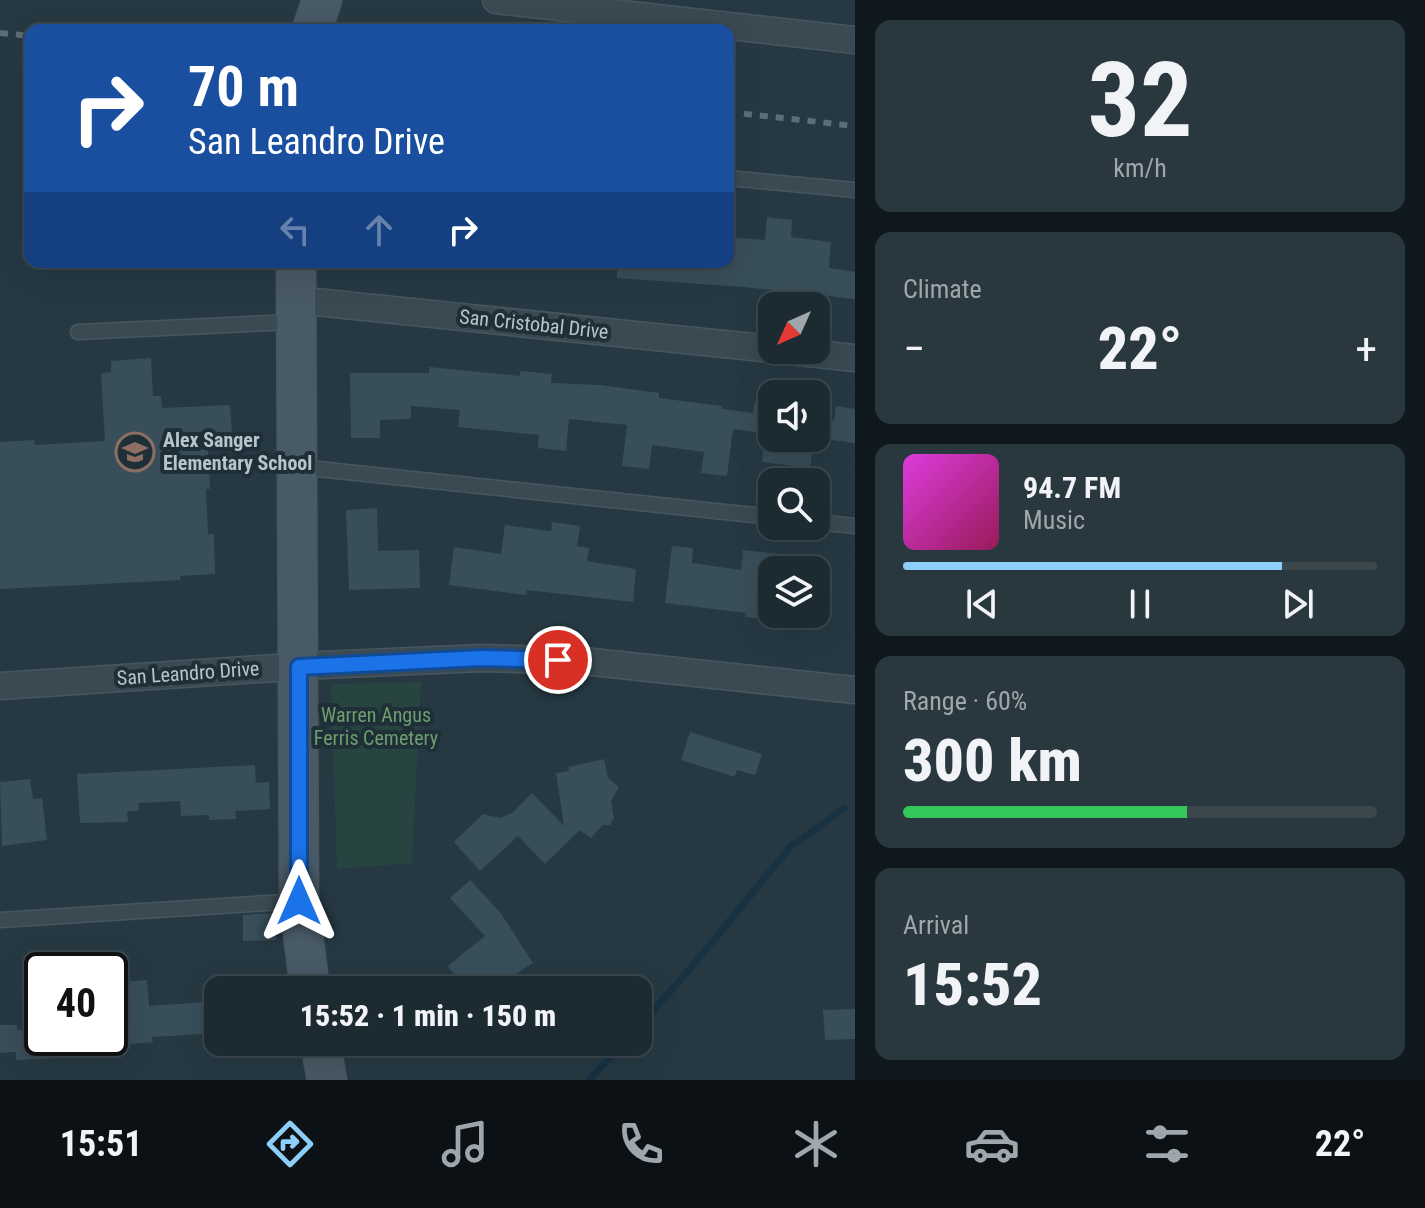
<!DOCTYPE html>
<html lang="en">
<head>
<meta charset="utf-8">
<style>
	:root { --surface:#1c2b32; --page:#29373e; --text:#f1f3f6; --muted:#a0a7ac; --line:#3a474d; --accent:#8ecffa }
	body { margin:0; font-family:"Roboto Condensed",sans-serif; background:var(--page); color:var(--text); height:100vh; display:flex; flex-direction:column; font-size:30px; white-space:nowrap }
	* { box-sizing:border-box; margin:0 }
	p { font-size:26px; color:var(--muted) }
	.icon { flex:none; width:44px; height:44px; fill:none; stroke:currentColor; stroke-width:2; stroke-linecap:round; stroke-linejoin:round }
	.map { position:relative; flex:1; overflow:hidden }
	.drawer { display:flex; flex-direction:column; gap:20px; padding:20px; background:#0f181c; width:570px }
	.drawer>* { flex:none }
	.top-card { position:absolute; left:24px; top:24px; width:710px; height:244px; border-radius:16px; box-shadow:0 8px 32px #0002,0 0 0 2px var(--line); background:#1a4fa0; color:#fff; overflow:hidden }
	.needle { width:52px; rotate:225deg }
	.tools { position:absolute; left:758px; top:292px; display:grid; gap:16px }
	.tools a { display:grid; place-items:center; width:72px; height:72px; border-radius:16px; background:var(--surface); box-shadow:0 8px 32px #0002,0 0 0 2px var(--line); font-size:40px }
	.speed { position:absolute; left:24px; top:952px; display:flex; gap:16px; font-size:40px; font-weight:700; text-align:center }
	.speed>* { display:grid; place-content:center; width:104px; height:104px; border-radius:50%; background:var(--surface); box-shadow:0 8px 32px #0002,0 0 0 2px var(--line); line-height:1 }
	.speed .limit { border:4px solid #111; border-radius:12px; background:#fff; color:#111 }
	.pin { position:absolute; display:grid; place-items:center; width:68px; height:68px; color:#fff; margin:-34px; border:4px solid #fff; border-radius:50%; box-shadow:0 2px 8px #0007 }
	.me { position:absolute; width:88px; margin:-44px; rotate:0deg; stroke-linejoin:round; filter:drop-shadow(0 0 6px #0008) }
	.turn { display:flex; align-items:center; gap:28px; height:168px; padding:0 32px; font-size:36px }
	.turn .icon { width:104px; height:104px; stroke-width:2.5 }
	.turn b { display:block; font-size:56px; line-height:68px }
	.lanes { display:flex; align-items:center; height:76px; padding:0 32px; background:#0003; justify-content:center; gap:40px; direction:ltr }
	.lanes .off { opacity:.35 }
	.big { font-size:60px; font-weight:800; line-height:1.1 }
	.drawer .tile { flex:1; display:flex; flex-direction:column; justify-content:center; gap:12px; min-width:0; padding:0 28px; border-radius:16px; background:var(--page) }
	.drawer .dial { align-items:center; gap:0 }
	.dial b { font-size:104px; line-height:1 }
	.song { display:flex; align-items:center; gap:24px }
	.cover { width:96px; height:96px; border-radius:12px; background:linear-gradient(135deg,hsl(300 70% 55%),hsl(330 70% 35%)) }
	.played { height:8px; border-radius:4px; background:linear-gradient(90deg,var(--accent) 80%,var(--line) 80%) }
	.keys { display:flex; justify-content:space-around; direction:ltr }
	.heat { display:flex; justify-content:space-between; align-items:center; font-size:44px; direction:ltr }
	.charge { height:12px; border-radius:6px; background:linear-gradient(90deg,#34c759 60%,var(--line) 0) }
	.trip { position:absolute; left:204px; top:976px; width:448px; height:80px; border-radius:16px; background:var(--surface); box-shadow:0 8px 32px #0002,0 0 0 2px var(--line); font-weight:800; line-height:80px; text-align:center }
	.tabs { display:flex; height:128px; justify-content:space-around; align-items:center; background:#0b1114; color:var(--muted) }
	.tabs .icon { width:56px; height:56px }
	.tabs .active { color:var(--accent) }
	.tabs b { font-size:36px; color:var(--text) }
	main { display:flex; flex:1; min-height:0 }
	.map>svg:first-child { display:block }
</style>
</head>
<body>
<main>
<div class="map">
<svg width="855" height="1080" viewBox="0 0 855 1080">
	<rect width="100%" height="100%" fill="#263943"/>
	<polygon fill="#284441" points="421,682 412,863 337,869 331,684"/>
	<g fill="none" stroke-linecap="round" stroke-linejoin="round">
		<g stroke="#183242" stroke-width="7">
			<polyline points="638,1027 690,969 791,846 845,808"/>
			<polyline points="589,1080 624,1042"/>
		</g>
	</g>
	<g fill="#384e59">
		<polygon points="767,217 792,220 791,237 831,242 829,268 855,272 855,299 743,287 617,278 617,262 728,262 728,237 765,240"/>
		<polygon points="151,358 153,396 161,396 162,408 230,405 233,446 208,447 210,489 206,489 208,534 214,534 215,574 180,576 181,580 0,589 0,442 34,440 35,445 105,441 101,373 111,372 111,361"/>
		<polygon points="429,367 520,376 520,371 552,374 551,383 600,385 659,393 659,398 722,406 722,409 753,413 755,401 772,404 772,434 733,429 727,476 701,473 704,452 652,445 649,469 622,466 627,425 569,419 566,451 538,448 539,435 458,427 460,410 411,406 411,419 380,420 380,438 351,438 350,373 429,373"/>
		<polygon points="836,406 855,409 855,443 816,438 816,418 834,421"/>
		<polygon points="765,438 814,438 810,468 762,462"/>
		<polygon points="377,508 378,551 419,550 420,588 349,590 346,510"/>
		<polygon points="552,522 580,526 577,546 589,548 587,561 636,569 633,602 527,590 526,595 449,585 454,547 501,554 505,525 551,531"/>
		<polygon points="672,546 693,548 692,563 741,570 743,550 779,554 777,570 772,570 772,620 745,617 746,613 665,603"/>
		<polygon points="690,732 762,754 755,775 737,770 735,777 681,760"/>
		<polygon points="604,759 608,778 619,787 611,801 614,818 610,825 603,825 591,838 580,830 545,864 518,836 480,871 454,842 483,814 500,818 512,813 532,793 564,826 556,773 569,771 568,767"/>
		<polygon points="255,765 256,783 269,782 270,809 235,811 236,819 209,820 209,815 181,816 180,801 138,803 139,811 127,811 128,822 80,823 77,774"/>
		<polygon points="30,779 33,799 42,798 47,840 2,846 0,782"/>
		<polygon points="470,880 500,912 533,963 502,983 507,990 474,990 466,977 459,982 448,966 485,936 450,898"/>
		<polygon points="275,913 276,940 243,941 243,915"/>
		<polygon points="147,980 149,1006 218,1001 218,1033 152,1037 153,1042 110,1046 110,1003 122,1002 120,982"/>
		<polygon points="855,1009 855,1039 825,1040 823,1010"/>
		<polygon points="0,1025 17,1025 17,1030 42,1029 42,1038 61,1038 61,1058 16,1060 16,1052 0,1053"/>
	</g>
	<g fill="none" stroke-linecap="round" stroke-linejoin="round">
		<defs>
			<g id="lane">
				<polyline points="728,178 855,190"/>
				<polyline points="78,332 294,322"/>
				<polyline points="299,467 772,517"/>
				<polyline points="816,522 855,526"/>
				<polyline points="0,920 299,901"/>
			</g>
			<g id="street">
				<polyline points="496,0 855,40"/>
				<polyline points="296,300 772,349"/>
				<polyline points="780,350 855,358"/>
				<polyline points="0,686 322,665 482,658 583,661 855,690"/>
			</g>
			<g id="secondary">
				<polyline points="312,30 322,0"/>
				<polyline points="296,262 299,901 310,990"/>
				<polyline points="320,1042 327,1080"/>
			</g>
		</defs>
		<use href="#lane" stroke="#47565f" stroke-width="17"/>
		<use href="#street" stroke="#47565f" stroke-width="29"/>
		<use href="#secondary" stroke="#47565f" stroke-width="41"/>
		<use href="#lane" stroke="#3a4a52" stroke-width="14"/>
		<use href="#street" stroke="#3a4a52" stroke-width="26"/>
		<use href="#secondary" stroke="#485a66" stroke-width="38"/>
		<g stroke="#5c6f79" stroke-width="6" stroke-dasharray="8 8" stroke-linecap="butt">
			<polyline points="0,33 30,36"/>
			<polyline points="728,112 855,126"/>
		</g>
	</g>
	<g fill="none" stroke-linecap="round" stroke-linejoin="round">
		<defs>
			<polyline id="route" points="299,901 299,667 482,658 558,660"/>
		</defs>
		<use href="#route" stroke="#114b97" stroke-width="20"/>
		<use href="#route" stroke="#1a73e8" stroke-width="14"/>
	</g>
	<defs>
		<symbol id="school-ring" viewBox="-11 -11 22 22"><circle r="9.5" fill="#1f2f38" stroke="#8d6e63" stroke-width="1.5"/><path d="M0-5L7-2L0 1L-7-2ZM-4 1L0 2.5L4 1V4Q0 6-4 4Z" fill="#8d6e63"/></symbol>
	</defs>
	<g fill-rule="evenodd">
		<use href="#school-ring" x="113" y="430" width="44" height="44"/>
	</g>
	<g text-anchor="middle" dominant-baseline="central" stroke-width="8" stroke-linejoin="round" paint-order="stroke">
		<g font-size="20" fill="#b8c4cc" stroke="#1f2f38">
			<text transform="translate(534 324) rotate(6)">San Cristobal Drive</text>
			<text transform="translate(188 673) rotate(-4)">San Leandro Drive</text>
		</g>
		<g font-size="20" font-weight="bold" fill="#b8c4cc" stroke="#1f2f38" text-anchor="start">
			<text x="163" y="440">Alex Sanger<tspan x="163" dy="23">Elementary School</tspan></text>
		</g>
		<g font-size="20" fill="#6e9e6f" stroke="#1f2f38">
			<text x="376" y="715">Warren Angus<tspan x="376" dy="23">Ferris Cemetery</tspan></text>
		</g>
	</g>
</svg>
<div class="tools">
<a><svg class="needle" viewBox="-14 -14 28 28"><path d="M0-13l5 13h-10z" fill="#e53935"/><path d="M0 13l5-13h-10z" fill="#a0a7ac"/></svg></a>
<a><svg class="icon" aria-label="sound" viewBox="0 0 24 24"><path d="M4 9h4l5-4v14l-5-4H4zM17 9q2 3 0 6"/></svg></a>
<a><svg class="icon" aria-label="search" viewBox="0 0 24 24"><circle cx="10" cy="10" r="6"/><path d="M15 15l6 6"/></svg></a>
<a><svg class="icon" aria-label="layers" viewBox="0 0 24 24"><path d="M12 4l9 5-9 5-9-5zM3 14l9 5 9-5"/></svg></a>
</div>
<div class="speed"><div class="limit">40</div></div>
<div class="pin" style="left:558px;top:660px;background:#d93025"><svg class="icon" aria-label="arrive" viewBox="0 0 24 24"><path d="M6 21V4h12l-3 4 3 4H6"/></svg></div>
<svg class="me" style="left:299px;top:901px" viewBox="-20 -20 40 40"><path d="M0-17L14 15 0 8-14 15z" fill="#1a73e8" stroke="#fff" stroke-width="4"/></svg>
<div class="trip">15:52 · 1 min · 150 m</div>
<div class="top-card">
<div class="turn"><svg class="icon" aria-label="right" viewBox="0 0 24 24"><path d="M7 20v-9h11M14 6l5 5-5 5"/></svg><div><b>70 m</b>San Leandro Drive</div></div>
<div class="lanes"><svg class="icon off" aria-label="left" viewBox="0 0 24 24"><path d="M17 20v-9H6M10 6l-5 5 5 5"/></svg><svg class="icon off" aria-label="ahead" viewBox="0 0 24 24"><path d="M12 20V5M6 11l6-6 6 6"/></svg><svg class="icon" aria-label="right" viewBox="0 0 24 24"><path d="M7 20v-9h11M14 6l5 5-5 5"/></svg></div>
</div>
</div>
<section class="drawer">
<div class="tile dial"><b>32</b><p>km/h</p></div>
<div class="tile"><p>Climate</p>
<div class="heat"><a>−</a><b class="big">22°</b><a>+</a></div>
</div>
<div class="tile">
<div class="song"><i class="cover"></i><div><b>94.7 FM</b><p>Music</p></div></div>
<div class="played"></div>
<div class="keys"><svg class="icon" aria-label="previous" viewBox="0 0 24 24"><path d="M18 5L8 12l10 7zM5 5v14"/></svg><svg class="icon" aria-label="pause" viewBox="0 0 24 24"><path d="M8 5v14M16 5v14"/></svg><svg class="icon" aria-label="next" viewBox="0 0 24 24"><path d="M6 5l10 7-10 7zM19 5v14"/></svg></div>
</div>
<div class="tile"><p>Range · 60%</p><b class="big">300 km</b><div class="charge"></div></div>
<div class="tile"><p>Arrival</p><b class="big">15:52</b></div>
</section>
</main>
<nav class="tabs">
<b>15:51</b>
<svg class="icon active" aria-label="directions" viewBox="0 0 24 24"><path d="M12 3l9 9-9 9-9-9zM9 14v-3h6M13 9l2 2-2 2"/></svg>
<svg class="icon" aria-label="music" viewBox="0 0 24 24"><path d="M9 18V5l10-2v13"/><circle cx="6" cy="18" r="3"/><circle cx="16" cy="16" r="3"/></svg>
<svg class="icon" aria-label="phone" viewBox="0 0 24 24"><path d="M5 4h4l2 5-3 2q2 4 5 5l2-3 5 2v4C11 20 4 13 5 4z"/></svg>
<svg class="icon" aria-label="climate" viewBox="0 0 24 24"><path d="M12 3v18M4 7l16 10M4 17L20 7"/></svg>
<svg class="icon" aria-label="car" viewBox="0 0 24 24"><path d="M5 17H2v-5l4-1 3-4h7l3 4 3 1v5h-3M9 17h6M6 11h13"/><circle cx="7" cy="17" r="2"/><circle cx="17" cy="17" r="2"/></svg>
<svg class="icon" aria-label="filters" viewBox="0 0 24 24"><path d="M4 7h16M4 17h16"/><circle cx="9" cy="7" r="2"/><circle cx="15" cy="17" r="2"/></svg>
<b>22°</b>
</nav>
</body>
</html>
